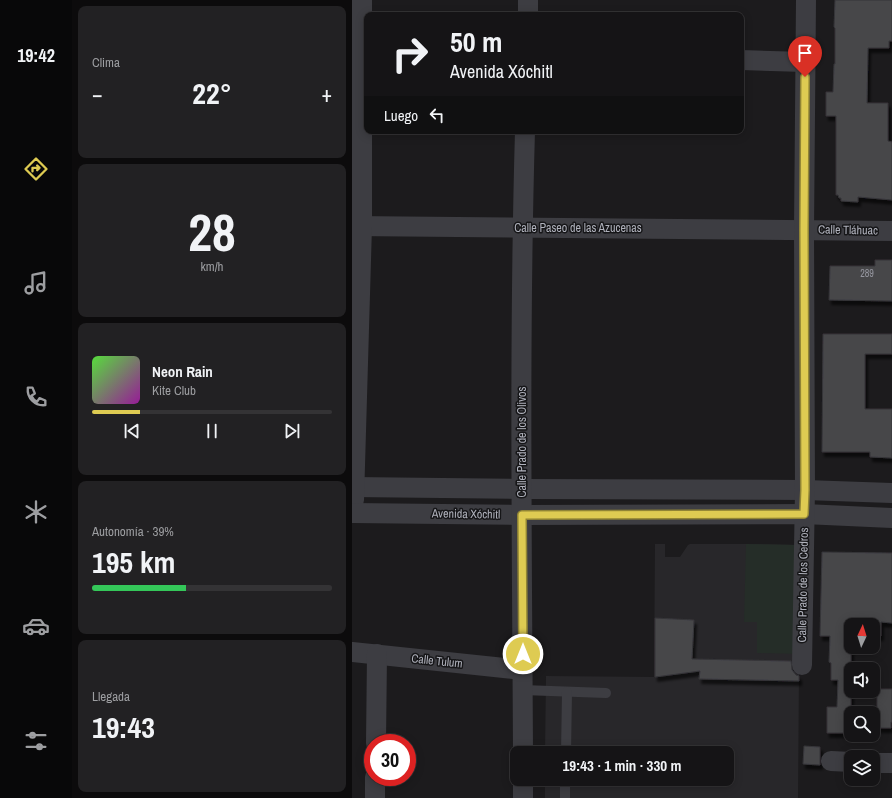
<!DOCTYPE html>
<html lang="es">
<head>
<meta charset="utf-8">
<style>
	:root { --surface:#151416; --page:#222123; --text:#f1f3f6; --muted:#9d9ea1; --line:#343335; --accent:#decb52 }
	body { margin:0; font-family:"Archivo Narrow",sans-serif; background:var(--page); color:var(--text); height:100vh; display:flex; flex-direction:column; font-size:15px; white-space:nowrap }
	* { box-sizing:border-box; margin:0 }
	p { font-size:13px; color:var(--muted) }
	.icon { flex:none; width:22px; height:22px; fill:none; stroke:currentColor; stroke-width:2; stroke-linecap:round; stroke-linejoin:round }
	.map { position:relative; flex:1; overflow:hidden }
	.drawer { display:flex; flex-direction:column; gap:6px; padding:6px; background:#0c0b0c; width:280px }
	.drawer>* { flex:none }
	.banner { position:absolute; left:12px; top:12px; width:380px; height:122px; border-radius:8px; box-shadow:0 2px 10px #0003,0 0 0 1px var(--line); background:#151416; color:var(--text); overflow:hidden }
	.needle { width:26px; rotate:4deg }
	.fabs { position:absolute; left:492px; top:618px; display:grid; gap:8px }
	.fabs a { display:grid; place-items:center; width:36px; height:36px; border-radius:8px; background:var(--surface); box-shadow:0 2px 10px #0003,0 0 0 1px var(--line); font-size:20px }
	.speed { position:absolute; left:12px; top:734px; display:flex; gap:8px; font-size:20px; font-weight:700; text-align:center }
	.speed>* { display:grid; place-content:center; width:52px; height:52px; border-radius:50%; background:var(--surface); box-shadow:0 2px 10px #0003,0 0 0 1px var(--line); line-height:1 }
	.speed .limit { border:6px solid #d22; background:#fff; color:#111 }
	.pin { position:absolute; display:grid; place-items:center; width:34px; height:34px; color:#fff; margin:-41px -17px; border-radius:50% 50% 50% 0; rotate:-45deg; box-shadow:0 0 4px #0007 }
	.pin .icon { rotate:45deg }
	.me { position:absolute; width:44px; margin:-22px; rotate:0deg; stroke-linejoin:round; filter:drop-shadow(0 0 3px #0008) }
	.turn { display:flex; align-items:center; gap:14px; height:84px; padding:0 20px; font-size:18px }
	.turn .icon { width:52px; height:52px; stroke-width:2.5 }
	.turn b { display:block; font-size:28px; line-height:34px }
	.then { display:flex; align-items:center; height:38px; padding:0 20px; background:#0003; gap:8px; font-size:15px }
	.big { font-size:30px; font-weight:700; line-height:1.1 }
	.drawer .widget { flex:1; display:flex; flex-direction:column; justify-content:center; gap:6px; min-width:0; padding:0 14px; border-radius:8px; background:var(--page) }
	.drawer .dial { align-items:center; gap:0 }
	.dial b { font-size:52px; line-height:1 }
	.song { display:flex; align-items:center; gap:12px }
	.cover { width:48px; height:48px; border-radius:6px; background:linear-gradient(135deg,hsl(110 70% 55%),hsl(300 70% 35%)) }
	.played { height:4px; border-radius:2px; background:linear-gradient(90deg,var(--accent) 20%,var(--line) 20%) }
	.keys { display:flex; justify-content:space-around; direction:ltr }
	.heat { display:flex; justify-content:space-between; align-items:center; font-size:22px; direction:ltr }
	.charge { height:6px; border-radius:3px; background:linear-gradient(90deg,#34c759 39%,var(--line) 0) }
	.trip { position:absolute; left:158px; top:746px; width:224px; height:40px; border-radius:8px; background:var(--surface); box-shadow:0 2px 10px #0003,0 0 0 1px var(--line); font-weight:700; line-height:40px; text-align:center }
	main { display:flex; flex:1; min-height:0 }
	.dock { display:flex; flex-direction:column; width:72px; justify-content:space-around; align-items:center; background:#080809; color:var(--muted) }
	.dock .icon { width:28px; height:28px }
	.dock .on { color:var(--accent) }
	.dock b { font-size:18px; color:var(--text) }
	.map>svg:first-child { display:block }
</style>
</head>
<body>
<main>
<nav class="dock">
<b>19:42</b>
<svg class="icon on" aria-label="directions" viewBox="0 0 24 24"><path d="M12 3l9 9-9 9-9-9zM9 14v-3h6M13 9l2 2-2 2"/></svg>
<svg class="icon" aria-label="music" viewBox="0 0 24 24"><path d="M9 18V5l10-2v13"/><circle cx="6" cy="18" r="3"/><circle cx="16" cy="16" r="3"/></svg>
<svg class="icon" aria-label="phone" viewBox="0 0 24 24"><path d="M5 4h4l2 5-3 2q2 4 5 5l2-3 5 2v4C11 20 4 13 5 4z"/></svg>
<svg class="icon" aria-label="climate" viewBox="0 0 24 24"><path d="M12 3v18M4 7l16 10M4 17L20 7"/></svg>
<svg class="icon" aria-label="car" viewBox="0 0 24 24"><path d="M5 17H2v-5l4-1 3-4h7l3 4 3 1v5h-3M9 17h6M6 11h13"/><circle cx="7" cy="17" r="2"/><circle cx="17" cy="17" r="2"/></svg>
<svg class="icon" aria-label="filters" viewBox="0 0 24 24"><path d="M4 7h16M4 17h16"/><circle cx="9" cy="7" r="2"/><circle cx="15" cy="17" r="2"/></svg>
</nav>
<section class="drawer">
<div class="widget"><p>Clima</p>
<div class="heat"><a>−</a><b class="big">22°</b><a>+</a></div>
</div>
<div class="widget dial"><b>28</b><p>km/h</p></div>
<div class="widget">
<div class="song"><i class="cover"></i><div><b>Neon Rain</b><p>Kite Club</p></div></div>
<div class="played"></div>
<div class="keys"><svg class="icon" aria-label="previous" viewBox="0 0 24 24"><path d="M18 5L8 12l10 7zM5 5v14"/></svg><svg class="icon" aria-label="pause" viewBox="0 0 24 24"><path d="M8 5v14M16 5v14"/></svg><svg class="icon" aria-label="next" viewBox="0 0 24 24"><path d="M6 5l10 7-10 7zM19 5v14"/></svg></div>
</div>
<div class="widget"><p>Autonomía · 39%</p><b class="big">195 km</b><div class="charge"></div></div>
<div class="widget"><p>Llegada</p><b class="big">19:43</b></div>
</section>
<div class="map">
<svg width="540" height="798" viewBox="0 0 540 798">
	<defs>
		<filter id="shadow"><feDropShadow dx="2.5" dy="4.5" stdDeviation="1" flood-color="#0009"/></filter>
	</defs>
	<rect width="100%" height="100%" fill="#1c1b1d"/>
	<polygon fill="#28272a" points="303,544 313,544 313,557 328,557 336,545 338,544 394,544 448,545 446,798 193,798 193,779 375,779 375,753 193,753 194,676 302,677"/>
	<polygon fill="#252d28" points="394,544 448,545 446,654 405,653 405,622 392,622"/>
	<g fill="#46464a" stroke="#363539" filter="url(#shadow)">
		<polygon points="483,0 540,0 540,41 537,41 537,48 516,48 515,103 536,103 536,141 540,142 540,200 506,197 506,202 489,201 489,198 487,198 486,195 484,195 484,116 474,116 474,92 481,92 482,64 483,64 483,28 482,27"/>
		<polygon points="523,260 540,260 540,301 477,300 478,266 523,266"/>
		<polygon points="471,334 540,334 540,354 513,354 513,409 540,409 540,458 518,457 518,452 470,452"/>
		<polygon points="470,552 540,553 540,623 529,622 529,636 521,636 521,625 499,625 499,647 517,647 517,649 499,649 499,733 475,733 475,707 485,707 486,680 479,680 479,663 477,662 478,636 468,636"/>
		<polygon points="303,618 342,620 340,659 439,661 440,670 444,675 447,676 447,681 347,679 348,671 303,677"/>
		<polygon points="525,689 540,689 540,722 539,722 539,728 525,728"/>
		<polygon points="452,746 468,747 468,765 451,764"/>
	</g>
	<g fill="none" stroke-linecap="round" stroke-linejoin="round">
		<g stroke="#3d3d42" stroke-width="10">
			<polyline points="171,690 254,693"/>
			<polyline points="214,753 215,692"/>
			<polyline points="213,797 213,779"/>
		</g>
		<g stroke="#3d3d42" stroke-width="20">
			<polyline points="176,15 176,0"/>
			<polyline points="389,60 453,62"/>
			<polyline points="0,226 540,231"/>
			<polyline points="0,487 170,489 453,490 540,493"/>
			<polyline points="2,500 10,226 10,0"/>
			<polyline points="0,513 170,515 452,514 540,518"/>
			<polyline points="0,652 171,670"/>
			<polyline points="450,665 453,490 452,230 454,0"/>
			<polyline points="24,743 25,654"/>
			<path d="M171 753C170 546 167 338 173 131"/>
			<polyline points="479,761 499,762"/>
			<polyline points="521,763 540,763"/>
			<polyline points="171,779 171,798"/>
			<polyline points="23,798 23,777"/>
		</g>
	</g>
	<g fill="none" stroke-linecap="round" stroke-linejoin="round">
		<defs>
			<polyline id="route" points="171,654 170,515 452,514 453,490 452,230 453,77"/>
		</defs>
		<use href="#route" stroke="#908435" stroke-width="10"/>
		<use href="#route" stroke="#decb52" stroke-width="7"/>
	</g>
	<g text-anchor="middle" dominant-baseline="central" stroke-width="3" stroke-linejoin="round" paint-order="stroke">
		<g font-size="10" fill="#95969f">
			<text x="515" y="273">289</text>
		</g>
		<g font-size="12" fill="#afb1bb" stroke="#161618">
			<text x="226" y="228">Calle Paseo de las Azucenas</text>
			<text transform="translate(496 230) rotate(1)">Calle Tláhuac</text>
			<text transform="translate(170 442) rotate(-90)">Calle Prado de los Olivos</text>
			<text transform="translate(114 514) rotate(1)">Avenida Xóchitl</text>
			<text transform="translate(451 585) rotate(-89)">Calle Prado de los Cedros</text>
			<text transform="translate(85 661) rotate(6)">Calle Tulum</text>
		</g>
	</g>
</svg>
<div class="fabs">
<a><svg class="needle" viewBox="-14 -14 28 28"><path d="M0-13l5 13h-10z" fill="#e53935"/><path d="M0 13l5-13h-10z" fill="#9d9ea1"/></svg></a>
<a><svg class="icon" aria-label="sound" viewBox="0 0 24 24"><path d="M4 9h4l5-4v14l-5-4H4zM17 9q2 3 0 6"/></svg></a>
<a><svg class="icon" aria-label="search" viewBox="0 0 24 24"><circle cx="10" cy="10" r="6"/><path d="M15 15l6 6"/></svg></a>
<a><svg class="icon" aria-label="layers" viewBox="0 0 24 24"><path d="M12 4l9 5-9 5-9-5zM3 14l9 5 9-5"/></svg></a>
</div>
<div class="speed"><div class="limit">30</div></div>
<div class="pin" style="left:453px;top:77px;background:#d93025"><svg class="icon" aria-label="arrive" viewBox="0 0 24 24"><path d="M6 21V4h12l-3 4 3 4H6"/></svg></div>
<svg class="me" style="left:171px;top:654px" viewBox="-20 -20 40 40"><circle r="17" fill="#decb52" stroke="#fff" stroke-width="3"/><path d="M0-11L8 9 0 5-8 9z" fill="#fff"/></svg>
<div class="trip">19:43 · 1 min · 330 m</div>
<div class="banner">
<div class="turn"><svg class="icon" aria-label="right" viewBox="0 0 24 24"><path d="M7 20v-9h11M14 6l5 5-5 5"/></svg><div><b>50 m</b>Avenida Xóchitl</div></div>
<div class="then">Luego<svg class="icon" aria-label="left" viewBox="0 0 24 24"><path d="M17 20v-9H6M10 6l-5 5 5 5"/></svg></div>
</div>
</div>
</main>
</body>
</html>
